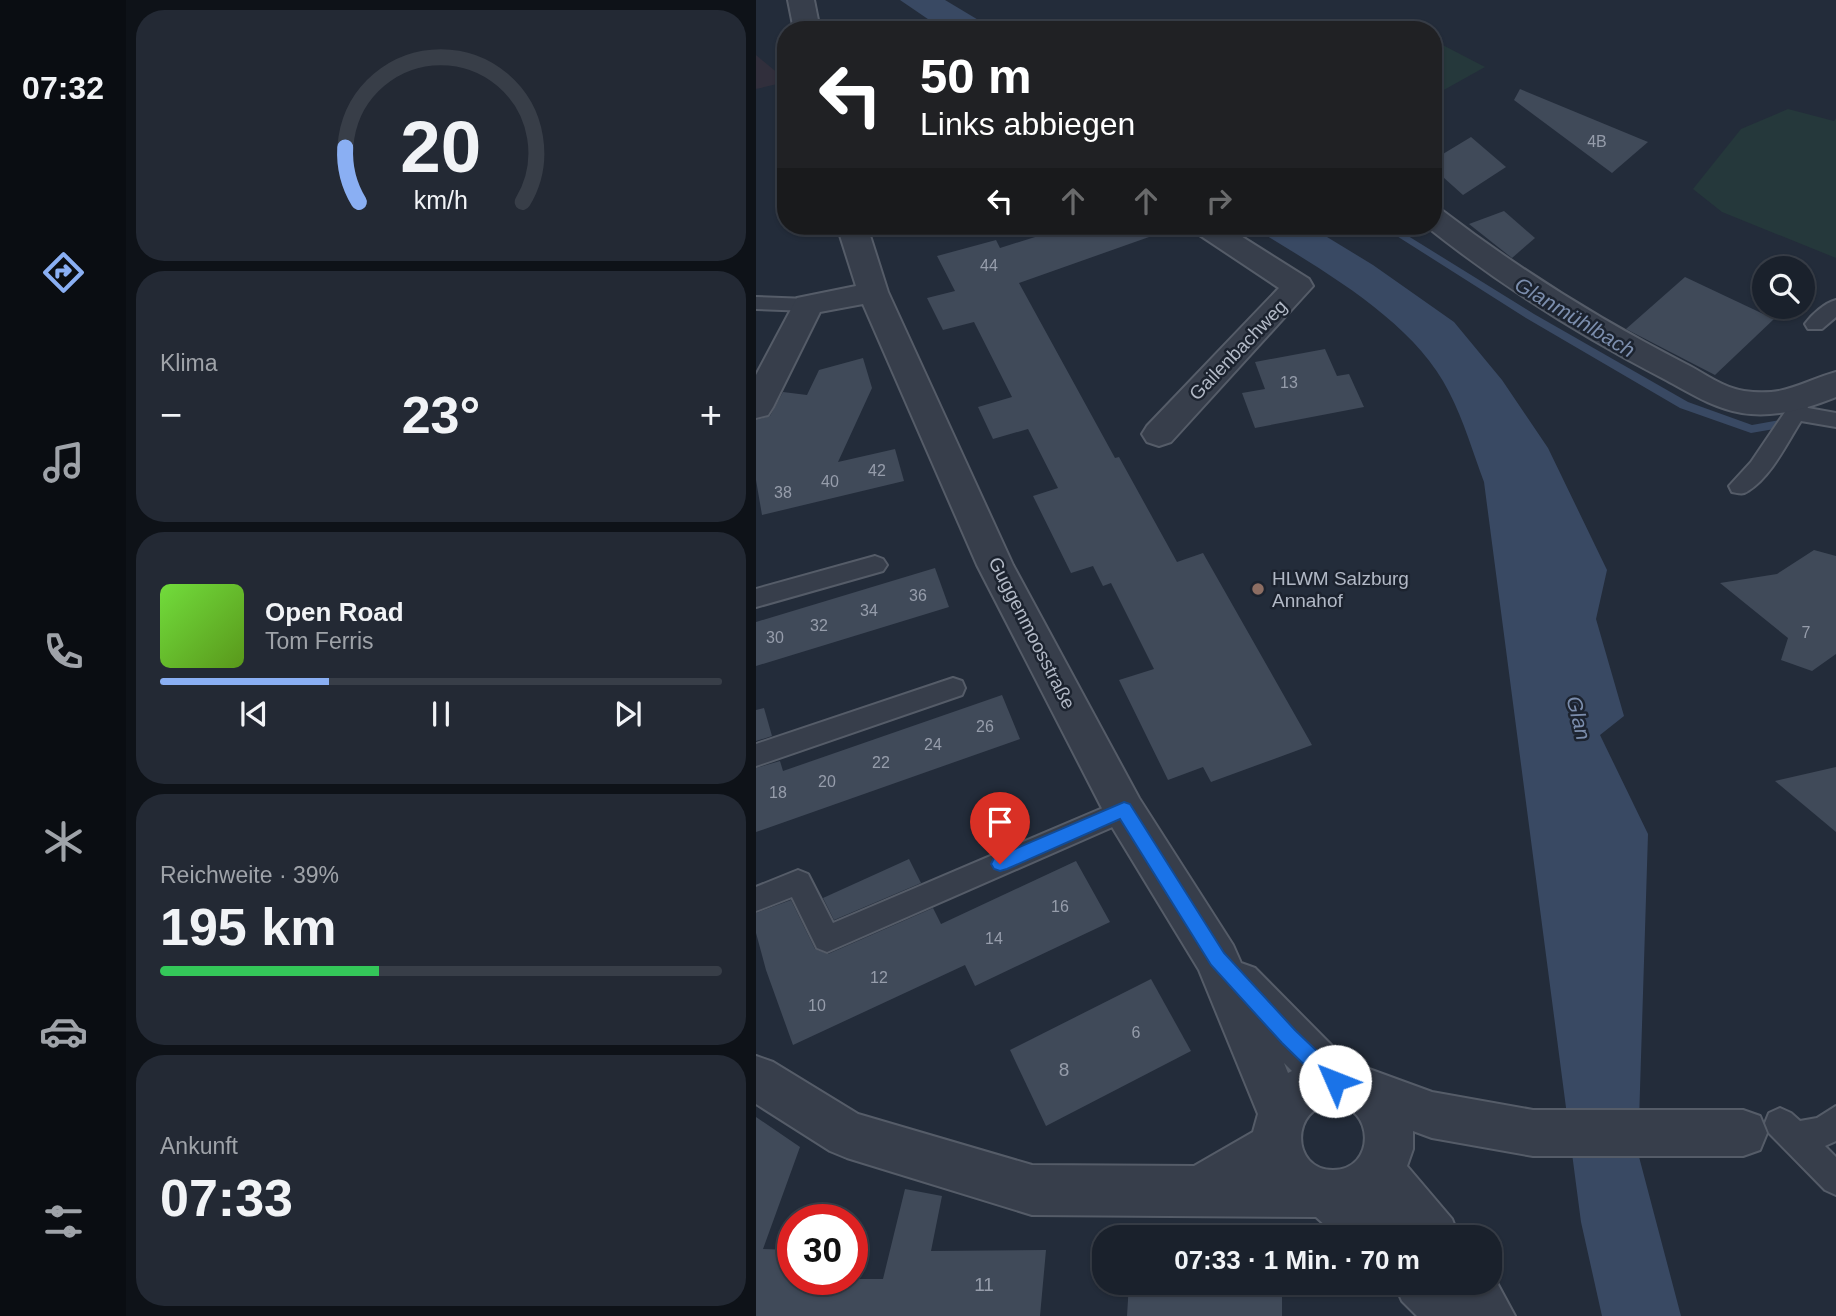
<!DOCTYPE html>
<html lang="de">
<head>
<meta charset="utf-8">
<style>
	:root { --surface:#1a212c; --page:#232934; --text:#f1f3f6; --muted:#9fa3a9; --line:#383e48; --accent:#8aaff3 }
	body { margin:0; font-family:Helvetica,sans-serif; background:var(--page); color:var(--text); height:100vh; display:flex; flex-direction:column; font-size:26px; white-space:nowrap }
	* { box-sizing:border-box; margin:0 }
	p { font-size:23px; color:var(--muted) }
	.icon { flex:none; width:38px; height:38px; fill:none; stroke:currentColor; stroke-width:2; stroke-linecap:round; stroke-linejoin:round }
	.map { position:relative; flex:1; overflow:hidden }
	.drawer { display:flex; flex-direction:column; gap:10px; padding:10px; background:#0e1218; width:630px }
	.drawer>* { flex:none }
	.guide { position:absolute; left:21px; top:21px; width:665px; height:214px; border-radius:28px; box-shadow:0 2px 5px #0004,0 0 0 2px var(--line); background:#202124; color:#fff; overflow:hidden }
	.buttons { position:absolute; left:996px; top:256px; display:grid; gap:14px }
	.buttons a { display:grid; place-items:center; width:63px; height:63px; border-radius:50%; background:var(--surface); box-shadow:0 2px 5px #0004,0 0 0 2px var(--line); font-size:35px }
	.speed { position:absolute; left:21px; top:1204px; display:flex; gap:14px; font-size:35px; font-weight:700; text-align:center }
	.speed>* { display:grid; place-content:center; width:91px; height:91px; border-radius:50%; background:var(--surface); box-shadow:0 2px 5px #0004,0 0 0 2px var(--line); line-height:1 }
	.speed .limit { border:10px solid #d22; background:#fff; color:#111 }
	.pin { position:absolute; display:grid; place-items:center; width:60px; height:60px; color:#fff; margin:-72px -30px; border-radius:50% 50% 50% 0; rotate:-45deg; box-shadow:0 0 7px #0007 }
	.pin .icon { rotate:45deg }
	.me { position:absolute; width:77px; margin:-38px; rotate:314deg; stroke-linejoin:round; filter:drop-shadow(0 0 5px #0008) }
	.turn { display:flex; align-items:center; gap:24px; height:147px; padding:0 28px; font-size:32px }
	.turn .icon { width:91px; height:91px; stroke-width:2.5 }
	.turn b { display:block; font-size:49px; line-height:60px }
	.lanes { display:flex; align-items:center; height:66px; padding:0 28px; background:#0003; justify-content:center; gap:35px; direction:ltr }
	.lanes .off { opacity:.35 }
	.big { font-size:52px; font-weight:600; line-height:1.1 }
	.drawer .widget { flex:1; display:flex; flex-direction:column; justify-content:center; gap:10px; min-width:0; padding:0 24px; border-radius:28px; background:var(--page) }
	.drawer .dial { align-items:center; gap:0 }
	.dial svg { height:182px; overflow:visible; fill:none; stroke:var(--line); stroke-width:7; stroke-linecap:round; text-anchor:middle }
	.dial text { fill:var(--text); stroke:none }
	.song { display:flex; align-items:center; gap:21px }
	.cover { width:84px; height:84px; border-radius:10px; background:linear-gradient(135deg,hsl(100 70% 55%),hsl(90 70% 35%)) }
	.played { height:7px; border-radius:4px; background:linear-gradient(90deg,var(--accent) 30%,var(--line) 30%) }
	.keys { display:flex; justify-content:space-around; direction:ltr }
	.heat { display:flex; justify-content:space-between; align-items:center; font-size:38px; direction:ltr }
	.charge { height:10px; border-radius:5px; background:linear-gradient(90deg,#34c759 39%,var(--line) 0) }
	.trip { position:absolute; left:336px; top:1225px; width:410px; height:70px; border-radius:28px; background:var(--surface); box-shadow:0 2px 5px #0004,0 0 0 2px var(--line); font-weight:600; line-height:70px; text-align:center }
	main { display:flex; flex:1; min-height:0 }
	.dock { display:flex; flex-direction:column; width:126px; justify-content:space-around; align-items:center; background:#0a0d12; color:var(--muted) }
	.dock .icon { width:49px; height:49px }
	.dock .current { color:var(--accent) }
	.dock b { font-size:32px; color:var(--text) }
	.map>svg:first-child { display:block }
</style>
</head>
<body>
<main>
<nav class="dock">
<b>07:32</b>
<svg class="icon current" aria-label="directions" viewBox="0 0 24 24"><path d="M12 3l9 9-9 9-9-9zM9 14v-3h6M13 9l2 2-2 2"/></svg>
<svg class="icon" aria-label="music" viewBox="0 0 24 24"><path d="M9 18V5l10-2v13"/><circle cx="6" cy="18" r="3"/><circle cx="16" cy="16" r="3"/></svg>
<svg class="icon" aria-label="phone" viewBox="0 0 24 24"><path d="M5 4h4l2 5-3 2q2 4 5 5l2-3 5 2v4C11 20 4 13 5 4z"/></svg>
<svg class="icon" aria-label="climate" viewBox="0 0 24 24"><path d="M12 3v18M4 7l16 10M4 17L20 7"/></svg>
<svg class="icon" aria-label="car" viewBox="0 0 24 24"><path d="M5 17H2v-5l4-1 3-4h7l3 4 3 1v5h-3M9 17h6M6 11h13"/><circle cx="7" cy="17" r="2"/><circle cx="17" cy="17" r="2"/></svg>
<svg class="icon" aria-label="filters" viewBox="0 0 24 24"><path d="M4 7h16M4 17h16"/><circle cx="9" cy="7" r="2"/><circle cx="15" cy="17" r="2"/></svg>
</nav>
<section class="drawer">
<div class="widget dial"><svg viewBox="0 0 100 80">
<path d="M14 69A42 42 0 1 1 86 69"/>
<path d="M14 69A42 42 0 0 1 8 45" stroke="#8aaff3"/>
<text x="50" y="56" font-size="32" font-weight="700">20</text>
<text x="50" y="72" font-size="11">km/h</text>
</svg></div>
<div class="widget"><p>Klima</p>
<div class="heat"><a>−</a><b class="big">23°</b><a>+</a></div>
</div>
<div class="widget">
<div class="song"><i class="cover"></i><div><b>Open Road</b><p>Tom Ferris</p></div></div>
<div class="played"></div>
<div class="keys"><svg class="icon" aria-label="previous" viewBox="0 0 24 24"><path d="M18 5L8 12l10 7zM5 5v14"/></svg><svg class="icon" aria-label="pause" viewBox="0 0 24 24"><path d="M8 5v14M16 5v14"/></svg><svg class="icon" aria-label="next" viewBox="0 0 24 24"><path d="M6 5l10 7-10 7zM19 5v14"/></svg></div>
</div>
<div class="widget"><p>Reichweite · 39%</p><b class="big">195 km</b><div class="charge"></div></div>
<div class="widget"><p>Ankunft</p><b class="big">07:33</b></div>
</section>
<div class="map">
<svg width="1080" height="1316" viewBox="0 0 1080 1316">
	<rect width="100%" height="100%" fill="#232c3a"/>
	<polygon fill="#312f3c" points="0,55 30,80 30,82 0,89"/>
	<g fill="#25383b">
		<polygon points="677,40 729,67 677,96"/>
		<polygon points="1032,109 1078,121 1080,118 1080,258 966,212 937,189 985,129"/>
	</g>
	<g fill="#394963">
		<polygon points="144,0 189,0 239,30 188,30"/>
		<path d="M495 226H553L617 265 698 322 746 380 792 448 851 570 840 619 868 716 844 735 892 834 882 1153 925 1316H846L825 1222 728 482C717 453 708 421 693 392 657 319 562 268 495 226Z"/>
	</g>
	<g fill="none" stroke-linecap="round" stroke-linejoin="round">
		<polygon fill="#394963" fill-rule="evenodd" points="625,226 636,226 778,314 932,402 996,425 1036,418 1041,422 1036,426 995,433 924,408 770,318"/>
	</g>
	<g fill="#404a59">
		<polygon points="764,89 892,142 856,173 758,100"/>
		<polygon points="715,137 750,167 707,195 677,168 677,160"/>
		<polygon points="748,211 779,238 756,258 713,224"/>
		<polygon points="314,226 410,226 410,231 263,283 359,458 363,457 421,562 447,553 556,745 455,782 447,767 412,780 363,680 398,669 355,583 347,586 337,566 315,573 277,496 302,488 272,429 237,439 222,407 256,397 218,322 187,330 171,298 199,291 181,256 240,240 244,248"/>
		<polygon points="929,277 1018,319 959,375 870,329"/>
		<polygon points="569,349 581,376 593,374 608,407 499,428 486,393 509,389 499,362"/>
		<polygon points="107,358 116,388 82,462 139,449 148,481 6,515 0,480 0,420 14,416 27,392 51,395 63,370"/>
		<polygon points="1058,550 1080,556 1080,654 1056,671 1025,660 1032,638 964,583 1021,574"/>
		<polygon points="179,568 193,607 0,666 0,622"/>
		<polygon points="246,695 264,739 0,832 0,768 24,761 27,771"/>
		<polygon points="8,708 16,736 0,741 0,710"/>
		<polygon points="1080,767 1080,832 1019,781"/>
		<polygon points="153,859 165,883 78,920 67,898"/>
		<polygon points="320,861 354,922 219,986 209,965 37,1045 10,970 0,933 0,913 35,900 59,949 72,954 177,908 185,924"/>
		<polygon points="395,979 435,1051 290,1126 254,1050"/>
		<polygon points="0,1117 44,1147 7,1249 37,1250 37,1279 127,1279 149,1189 186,1196 175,1251 290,1250 284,1316 0,1316"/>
		<polygon points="373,1283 526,1283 526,1316 371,1316"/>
	</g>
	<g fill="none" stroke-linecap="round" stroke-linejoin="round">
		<defs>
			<g id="lane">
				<polygon points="0,297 52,299 59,301 62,305 59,309 52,311 0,309"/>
				<path d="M1080 300V317L1066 329H1052L1049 324C1056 314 1069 303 1080 300Z"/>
				<path d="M1038 392 1045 394 1052 408 1080 413V427L1045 421C1031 443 1015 477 992 491 987 495 982 493 976 492L973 486 995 462 1029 412 1031 408 1027 399 1031 394Z"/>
				<polygon points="119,556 127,559 131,565 127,571 0,607 0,589"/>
				<polygon points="197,678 206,681 209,688 206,695 0,766 0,744"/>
				<polygon points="368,799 377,802 381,810 377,818 71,952 61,948 36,897 0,911 0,887 42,870 52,874 77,923"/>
				<polygon points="1080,1106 1080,1141 1069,1146 1080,1157 1080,1195 1069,1190 1013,1133 1009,1123 1013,1113 1024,1108 1035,1113 1044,1121 1061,1118"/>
			</g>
			<g id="street">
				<polygon points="32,0 58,0 64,30 38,30"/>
				<path d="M677 208 687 211C764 270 844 320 930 364 948 373 967 388 988 391 1029 397 1045 382 1080 372V397C1051 409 1017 418 986 413 957 408 934 393 908 379 823 335 744 285 670 226H677Z"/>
				<path d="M81 226H111L132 292 257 565 383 798 477 945 485 963 499 968 591 1061 676 1092 777 1110H987L1004 1116 1011 1133 1004 1150 987 1156H777L676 1138 657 1131V1149L651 1166 696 1219 703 1237H646L639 1228 642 1237H582L560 1217 276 1215 91 1158 74 1151 0 1104V1056L17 1062 102 1114 276 1165 438 1166 497 1132 502 1114 443 970 353 822 221 565 107 304 64 312 17 407 12 415 0 418V375L41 298 100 286ZM528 1063 536 1071 532 1073ZM577 1104C619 1106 620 1170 577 1170 534 1170 535 1106 577 1104Z"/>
				<polygon points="434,226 469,226 553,279 557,286 415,442 403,446 391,442 386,434 391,426 523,288 439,232"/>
				<polygon points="733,1268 759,1316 661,1316 646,1301 638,1283 733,1283"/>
			</g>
		</defs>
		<use href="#lane" stroke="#555c68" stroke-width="4"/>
		<use href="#street" stroke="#555c68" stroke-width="4"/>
		<use href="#lane" fill="#373e4b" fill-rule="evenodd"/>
		<use href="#street" fill="#373e4b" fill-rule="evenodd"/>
	</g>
	<polygon fill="#1a73e8" stroke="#114b97" stroke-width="2" points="368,802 374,804 468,953 539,1030 586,1075 589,1081 586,1088 579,1091 572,1088 526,1043 455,965 364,819 251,869 244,871 238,869 235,864 238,858"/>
	<circle fill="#8d6e63" stroke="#1c232f" stroke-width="2.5" cx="502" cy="589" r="7"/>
	<g text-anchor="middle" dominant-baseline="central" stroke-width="5" stroke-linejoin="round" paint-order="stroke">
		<g font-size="16" fill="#969dab">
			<text x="841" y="141">4B</text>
			<text x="233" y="265">44</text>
			<text x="533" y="382">13</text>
			<text x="121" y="470">42</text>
			<text x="74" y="481">40</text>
			<text x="27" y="492">38</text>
			<text x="162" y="595">36</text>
			<text x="113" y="610">34</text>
			<text x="63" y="625">32</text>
			<text x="1050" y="632">7</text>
			<text x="19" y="637">30</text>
			<text x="229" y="726">26</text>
			<text x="177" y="744">24</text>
			<text x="125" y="762">22</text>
			<text x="71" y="781">20</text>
			<text x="22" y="792">18</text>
			<text x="304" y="906">16</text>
			<text x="238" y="938">14</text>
			<text x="123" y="977">12</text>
			<text x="61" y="1005">10</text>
			<text x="380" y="1032">6</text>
		</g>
		<g font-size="19" fill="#b2b9c6" stroke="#1c232f">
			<text transform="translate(482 350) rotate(-46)">Gailenbachweg</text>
			<text transform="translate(276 633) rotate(63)">Guggenmoosstraße</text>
		</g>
		<g font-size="19" fill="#b2b9c6" stroke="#1c232f" text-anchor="start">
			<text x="516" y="578">HLWM Salzburg<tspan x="516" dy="22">Annahof</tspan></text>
		</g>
		<g font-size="19" fill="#969dab">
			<text x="308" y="1069">8</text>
			<text x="228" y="1284">11</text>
		</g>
		<g font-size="21" font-style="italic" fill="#7c8ead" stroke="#1c232f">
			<text transform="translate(819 317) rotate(31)">Glanmühlbach</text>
			<text transform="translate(823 718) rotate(76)">Glan</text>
		</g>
	</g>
</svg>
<div class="buttons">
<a><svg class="icon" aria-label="search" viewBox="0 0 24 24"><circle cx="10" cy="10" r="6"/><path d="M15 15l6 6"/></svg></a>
</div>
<div class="speed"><div class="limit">30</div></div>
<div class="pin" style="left:244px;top:864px;background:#d93025"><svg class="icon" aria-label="arrive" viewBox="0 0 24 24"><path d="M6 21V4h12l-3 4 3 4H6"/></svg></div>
<svg class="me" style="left:579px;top:1081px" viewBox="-20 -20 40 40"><circle r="19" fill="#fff"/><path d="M0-13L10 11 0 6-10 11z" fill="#1a73e8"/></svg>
<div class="trip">07:33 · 1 Min. · 70 m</div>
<div class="guide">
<div class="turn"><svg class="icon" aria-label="left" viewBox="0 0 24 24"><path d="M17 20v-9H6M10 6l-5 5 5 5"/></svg><div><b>50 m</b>Links abbiegen</div></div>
<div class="lanes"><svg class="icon" aria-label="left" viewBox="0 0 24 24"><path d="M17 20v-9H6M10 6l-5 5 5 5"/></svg><svg class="icon off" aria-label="ahead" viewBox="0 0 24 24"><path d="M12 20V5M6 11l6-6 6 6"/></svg><svg class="icon off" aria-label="ahead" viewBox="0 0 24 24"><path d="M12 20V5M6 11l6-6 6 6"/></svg><svg class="icon off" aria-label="right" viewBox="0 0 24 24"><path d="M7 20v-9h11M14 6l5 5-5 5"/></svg></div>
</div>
</div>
</main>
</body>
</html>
